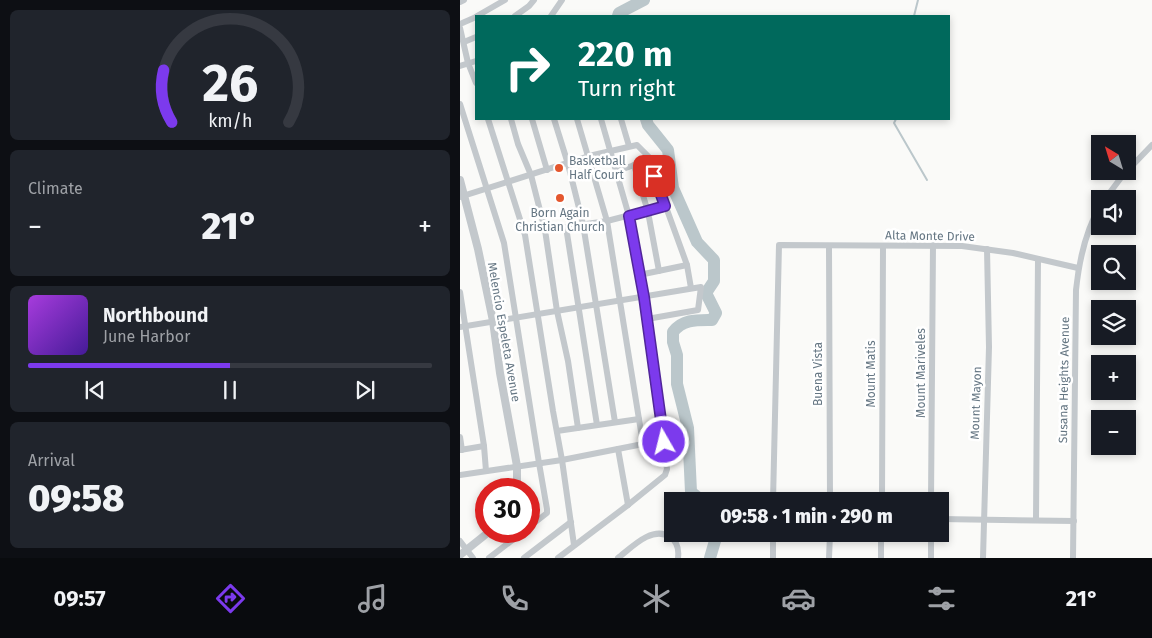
<!DOCTYPE html>
<html lang="en">
<head>
<meta charset="utf-8">
<style>
	:root { --surface:#171b24; --page:#20242c; --text:#f1f3f6; --muted:#9ea1a6; --line:#363941; --accent:#7c3aed }
	body { margin:0; font-family:"Fira Sans",sans-serif; background:var(--page); color:var(--text); height:100vh; display:flex; flex-direction:column; font-size:19px; white-space:nowrap }
	* { box-sizing:border-box; margin:0 }
	p { font-size:16px; color:var(--muted) }
	.icon { flex:none; width:28px; height:28px; fill:none; stroke:currentColor; stroke-width:2; stroke-linecap:round; stroke-linejoin:round }
	.map { position:relative; flex:1; overflow:hidden }
	.sheet { display:flex; flex-direction:column; gap:10px; padding:10px; background:#0d0f14; width:460px }
	.sheet>* { flex:none }
	.top-card { position:absolute; left:15px; top:15px; width:475px; height:105px; border-radius:0px; box-shadow:0 2px 8px #0003; background:#00695c; color:#fff; overflow:hidden }
	.needle { width:32px; rotate:322deg }
	.fabs { position:absolute; left:631px; top:135px; display:grid; gap:10px }
	.fabs a { display:grid; place-items:center; width:45px; height:45px; border-radius:0px; background:var(--surface); box-shadow:0 2px 8px #0003; font-size:25px }
	.speed { position:absolute; left:15px; top:478px; display:flex; gap:10px; font-size:25px; font-weight:700; text-align:center }
	.speed>* { display:grid; place-content:center; width:65px; height:65px; border-radius:50%; background:var(--surface); box-shadow:0 2px 8px #0003; line-height:1 }
	.speed .limit { border:8px solid #d22; background:#fff; color:#111 }
	.pin { position:absolute; display:grid; place-items:center; width:42px; height:42px; color:#fff; margin:-21px; border-radius:10px; box-shadow:0 2px 8px #0006 }
	.me { position:absolute; width:55px; margin:-28px; rotate:352deg; stroke-linejoin:round; filter:drop-shadow(0 0 4px #0008) }
	.turn { display:flex; align-items:center; gap:18px; height:105px; padding:0 20px; font-size:22px }
	.turn .icon { width:65px; height:65px; stroke-width:2.5 }
	.turn b { display:block; font-size:35px; line-height:42px }
	.big { font-size:38px; font-weight:800; line-height:1.1 }
	.sheet .card { flex:1; display:flex; flex-direction:column; justify-content:center; gap:8px; min-width:0; padding:0 18px; border-radius:8px; background:var(--page) }
	.sheet .dial { align-items:center; gap:0 }
	.dial svg { height:130px; overflow:visible; fill:none; stroke:var(--line); stroke-width:7; stroke-linecap:round; text-anchor:middle }
	.dial text { fill:var(--text); stroke:none }
	.song { display:flex; align-items:center; gap:15px }
	.cover { width:60px; height:60px; border-radius:8px; background:linear-gradient(135deg,hsl(280 70% 55%),hsl(260 70% 35%)) }
	.played { height:5px; border-radius:2px; background:linear-gradient(90deg,var(--accent) 50%,var(--line) 50%) }
	.keys { display:flex; justify-content:space-around; direction:ltr }
	.heat { display:flex; justify-content:space-between; align-items:center; font-size:28px; direction:ltr }
	.trip { position:absolute; left:204px; top:492px; width:285px; height:50px; border-radius:0px; background:var(--surface); box-shadow:0 2px 8px #0003; font-weight:800; line-height:50px; text-align:center }
	.menu { display:flex; height:80px; justify-content:space-around; align-items:center; background:#090b0e; color:var(--muted) }
	.menu .icon { width:35px; height:35px }
	.menu .selected { color:var(--accent) }
	.menu b { font-size:22px; color:var(--text) }
	main { display:flex; flex:1; min-height:0 }
	.map>svg:first-child { display:block }
</style>
</head>
<body>
<main>
<section class="sheet">
<div class="card dial"><svg viewBox="0 0 100 80">
<path d="M14 69A42 42 0 1 1 86 69"/>
<path d="M14 69A42 42 0 0 1 9 37" stroke="#7c3aed"/>
<text x="50" y="56" font-size="32" font-weight="700">26</text>
<text x="50" y="72" font-size="11">km/h</text>
</svg></div>
<div class="card"><p>Climate</p>
<div class="heat"><a>−</a><b class="big">21°</b><a>+</a></div>
</div>
<div class="card">
<div class="song"><i class="cover"></i><div><b>Northbound</b><p>June Harbor</p></div></div>
<div class="played"></div>
<div class="keys"><svg class="icon" aria-label="previous" viewBox="0 0 24 24"><path d="M18 5L8 12l10 7zM5 5v14"/></svg><svg class="icon" aria-label="pause" viewBox="0 0 24 24"><path d="M8 5v14M16 5v14"/></svg><svg class="icon" aria-label="next" viewBox="0 0 24 24"><path d="M6 5l10 7-10 7zM19 5v14"/></svg></div>
</div>
<div class="card"><p>Arrival</p><b class="big">09:58</b></div>
</section>
<div class="map">
<svg width="692" height="558" viewBox="0 0 692 558">
	<rect width="100%" height="100%" fill="#fafaf8"/>
	<g fill="none" stroke-linecap="round" stroke-linejoin="round">
		<g stroke="#bbc7cb" stroke-width="2">
			<polyline points="454,16 458,0"/>
			<polyline points="436,119 434,123 467,180"/>
		</g>
		<g stroke="#bbc7cb" stroke-width="12">
			<polyline points="158,16 159,13 184,0"/>
			<path d="M186 119 188 125 208 150 213 188 237 242 254 260V281L246 293 256 313 252 320C237 320 223 319 213 332V342L217 355V384L228 428 231 492 242 501"/>
			<polyline points="250,558 257,534"/>
		</g>
		<g stroke="#c3c8cc" stroke-width="6">
			<polyline points="0,2 4,0"/>
			<polyline points="17,16 45,0"/>
			<polyline points="55,16 69,6 74,0"/>
			<polyline points="91,16 102,0"/>
			<polyline points="0,24 16,17"/>
			<polyline points="0,28 8,63 16,83"/>
			<polyline points="4,42 16,37"/>
			<polyline points="0,66 16,61"/>
			<polyline points="0,104 44,243 79,463 87,509 87,513 69,527"/>
			<polyline points="28,119 65,235 93,411 102,460 114,545"/>
			<polyline points="51,119 58,144 71,175 85,230 97,311 108,361 118,428"/>
			<polyline points="72,119 87,170"/>
			<polyline points="94,119 108,164 123,224 155,422"/>
			<polyline points="117,119 147,221 183,444"/>
			<polyline points="161,119 169,146"/>
			<polyline points="174,165 188,212 199,271"/>
			<polyline points="668,170 692,145"/>
			<polyline points="157,171 189,160"/>
			<polyline points="0,197 129,156 177,145 190,158 189,160 227,265 231,288"/>
			<polyline points="645,199 666,171"/>
			<polyline points="106,227 137,425"/>
			<polyline points="85,230 147,221 205,206"/>
			<polyline points="369,247 370,501"/>
			<polyline points="179,275 227,265"/>
			<polyline points="0,292 24,446 26,471"/>
			<polyline points="0,327 241,287 238,310 187,319"/>
			<polyline points="97,431 179,419"/>
			<polyline points="0,437 2,450"/>
			<polyline points="158,449 168,505"/>
			<polyline points="0,450 24,446"/>
			<polyline points="0,475 102,460 183,444 214,440"/>
			<polyline points="313,501 319,245 502,246 553,253 618,268"/>
			<polyline points="422,501 423,246"/>
			<polyline points="471,501 473,245"/>
			<polyline points="480,519 614,521"/>
			<polyline points="576,519 578,259"/>
			<polyline points="313,534 313,558"/>
			<polyline points="0,541 13,558"/>
			<polyline points="29,558 64,531"/>
			<polyline points="64,558 111,522"/>
			<polyline points="98,558 168,505 205,475 207,469 183,297 169,216 141,119"/>
			<path d="M158 558C171 548 192 525 210 537 218 542 219 550 218 558"/>
			<polyline points="369,558 370,534"/>
			<polyline points="421,558 421,534"/>
			<polyline points="471,558 471,534"/>
			<polyline points="523,558 529,347 527,249"/>
			<path d="M613 558 616 290C619 261 625 232 640 206"/>
		</g>
		<g stroke="#c3c8cc" stroke-width="8">
			<polyline points="0,180 18,249 33,321 40,373 57,466 57,489"/>
			<polyline points="0,555 30,531"/>
		</g>
	</g>
	<g fill="none" stroke-linecap="round" stroke-linejoin="round">
		<defs>
			<polyline id="route" points="194,176 205,206 169,216 184,297 204,442"/>
		</defs>
		<use href="#route" stroke="#51269a" stroke-width="12"/>
		<use href="#route" stroke="#7c3aed" stroke-width="9"/>
	</g>
	<g fill="#e4572e" stroke="#fff" stroke-width="2">
		<circle cx="99" cy="168" r="5"/>
		<circle cx="100" cy="198" r="5"/>
	</g>
	<g text-anchor="middle" dominant-baseline="central" stroke-width="5" stroke-linejoin="round" paint-order="stroke">
		<g font-size="12" fill="#657683" stroke="#fff" text-anchor="start">
			<text x="109" y="161">Basketball<tspan x="109" dy="14">Half Court</tspan></text>
			<text x="100" y="213" text-anchor="middle">Born Again<tspan x="100" dy="14">Christian Church</tspan></text>
		</g>
		<g font-size="12" fill="#657683" stroke="#fff">
			<text transform="translate(470 236) rotate(1)">Alta Monte Drive</text>
			<text transform="translate(44 332) rotate(80)">Melencio Espeleta Avenue</text>
			<text transform="translate(461 373) rotate(-90)">Mount Mariveles</text>
			<text transform="translate(358 374) rotate(-90)">Buena Vista</text>
			<text transform="translate(411 374) rotate(-90)">Mount Matis</text>
			<text transform="translate(604 380) rotate(-89)">Susana Heights Avenue</text>
			<text transform="translate(516 403) rotate(-88)">Mount Mayon</text>
		</g>
	</g>
</svg>
<div class="fabs">
<a><svg class="needle" viewBox="-14 -14 28 28"><path d="M0-13l5 13h-10z" fill="#e53935"/><path d="M0 13l5-13h-10z" fill="#9ea1a6"/></svg></a>
<a><svg class="icon" aria-label="sound" viewBox="0 0 24 24"><path d="M4 9h4l5-4v14l-5-4H4zM17 9q2 3 0 6"/></svg></a>
<a><svg class="icon" aria-label="search" viewBox="0 0 24 24"><circle cx="10" cy="10" r="6"/><path d="M15 15l6 6"/></svg></a>
<a><svg class="icon" aria-label="layers" viewBox="0 0 24 24"><path d="M12 4l9 5-9 5-9-5zM3 14l9 5 9-5"/></svg></a>
<a>+</a>
<a>−</a>
</div>
<div class="speed"><div class="limit">30</div></div>
<div class="pin" style="left:194px;top:176px;background:#d93025"><svg class="icon" aria-label="arrive" viewBox="0 0 24 24"><path d="M6 21V4h12l-3 4 3 4H6"/></svg></div>
<svg class="me" style="left:204px;top:442px" viewBox="-20 -20 40 40"><circle r="17" fill="#7c3aed" stroke="#fff" stroke-width="3"/><path d="M0-11L8 9 0 5-8 9z" fill="#fff"/></svg>
<div class="trip">09:58 · 1 min · 290 m</div>
<div class="top-card">
<div class="turn"><svg class="icon" aria-label="right" viewBox="0 0 24 24"><path d="M7 20v-9h11M14 6l5 5-5 5"/></svg><div><b>220 m</b>Turn right</div></div>
</div>
</div>
</main>
<nav class="menu">
<b>09:57</b>
<svg class="icon selected" aria-label="directions" viewBox="0 0 24 24"><path d="M12 3l9 9-9 9-9-9zM9 14v-3h6M13 9l2 2-2 2"/></svg>
<svg class="icon" aria-label="music" viewBox="0 0 24 24"><path d="M9 18V5l10-2v13"/><circle cx="6" cy="18" r="3"/><circle cx="16" cy="16" r="3"/></svg>
<svg class="icon" aria-label="phone" viewBox="0 0 24 24"><path d="M5 4h4l2 5-3 2q2 4 5 5l2-3 5 2v4C11 20 4 13 5 4z"/></svg>
<svg class="icon" aria-label="climate" viewBox="0 0 24 24"><path d="M12 3v18M4 7l16 10M4 17L20 7"/></svg>
<svg class="icon" aria-label="car" viewBox="0 0 24 24"><path d="M5 17H2v-5l4-1 3-4h7l3 4 3 1v5h-3M9 17h6M6 11h13"/><circle cx="7" cy="17" r="2"/><circle cx="17" cy="17" r="2"/></svg>
<svg class="icon" aria-label="filters" viewBox="0 0 24 24"><path d="M4 7h16M4 17h16"/><circle cx="9" cy="7" r="2"/><circle cx="15" cy="17" r="2"/></svg>
<b>21°</b>
</nav>
</body>
</html>
